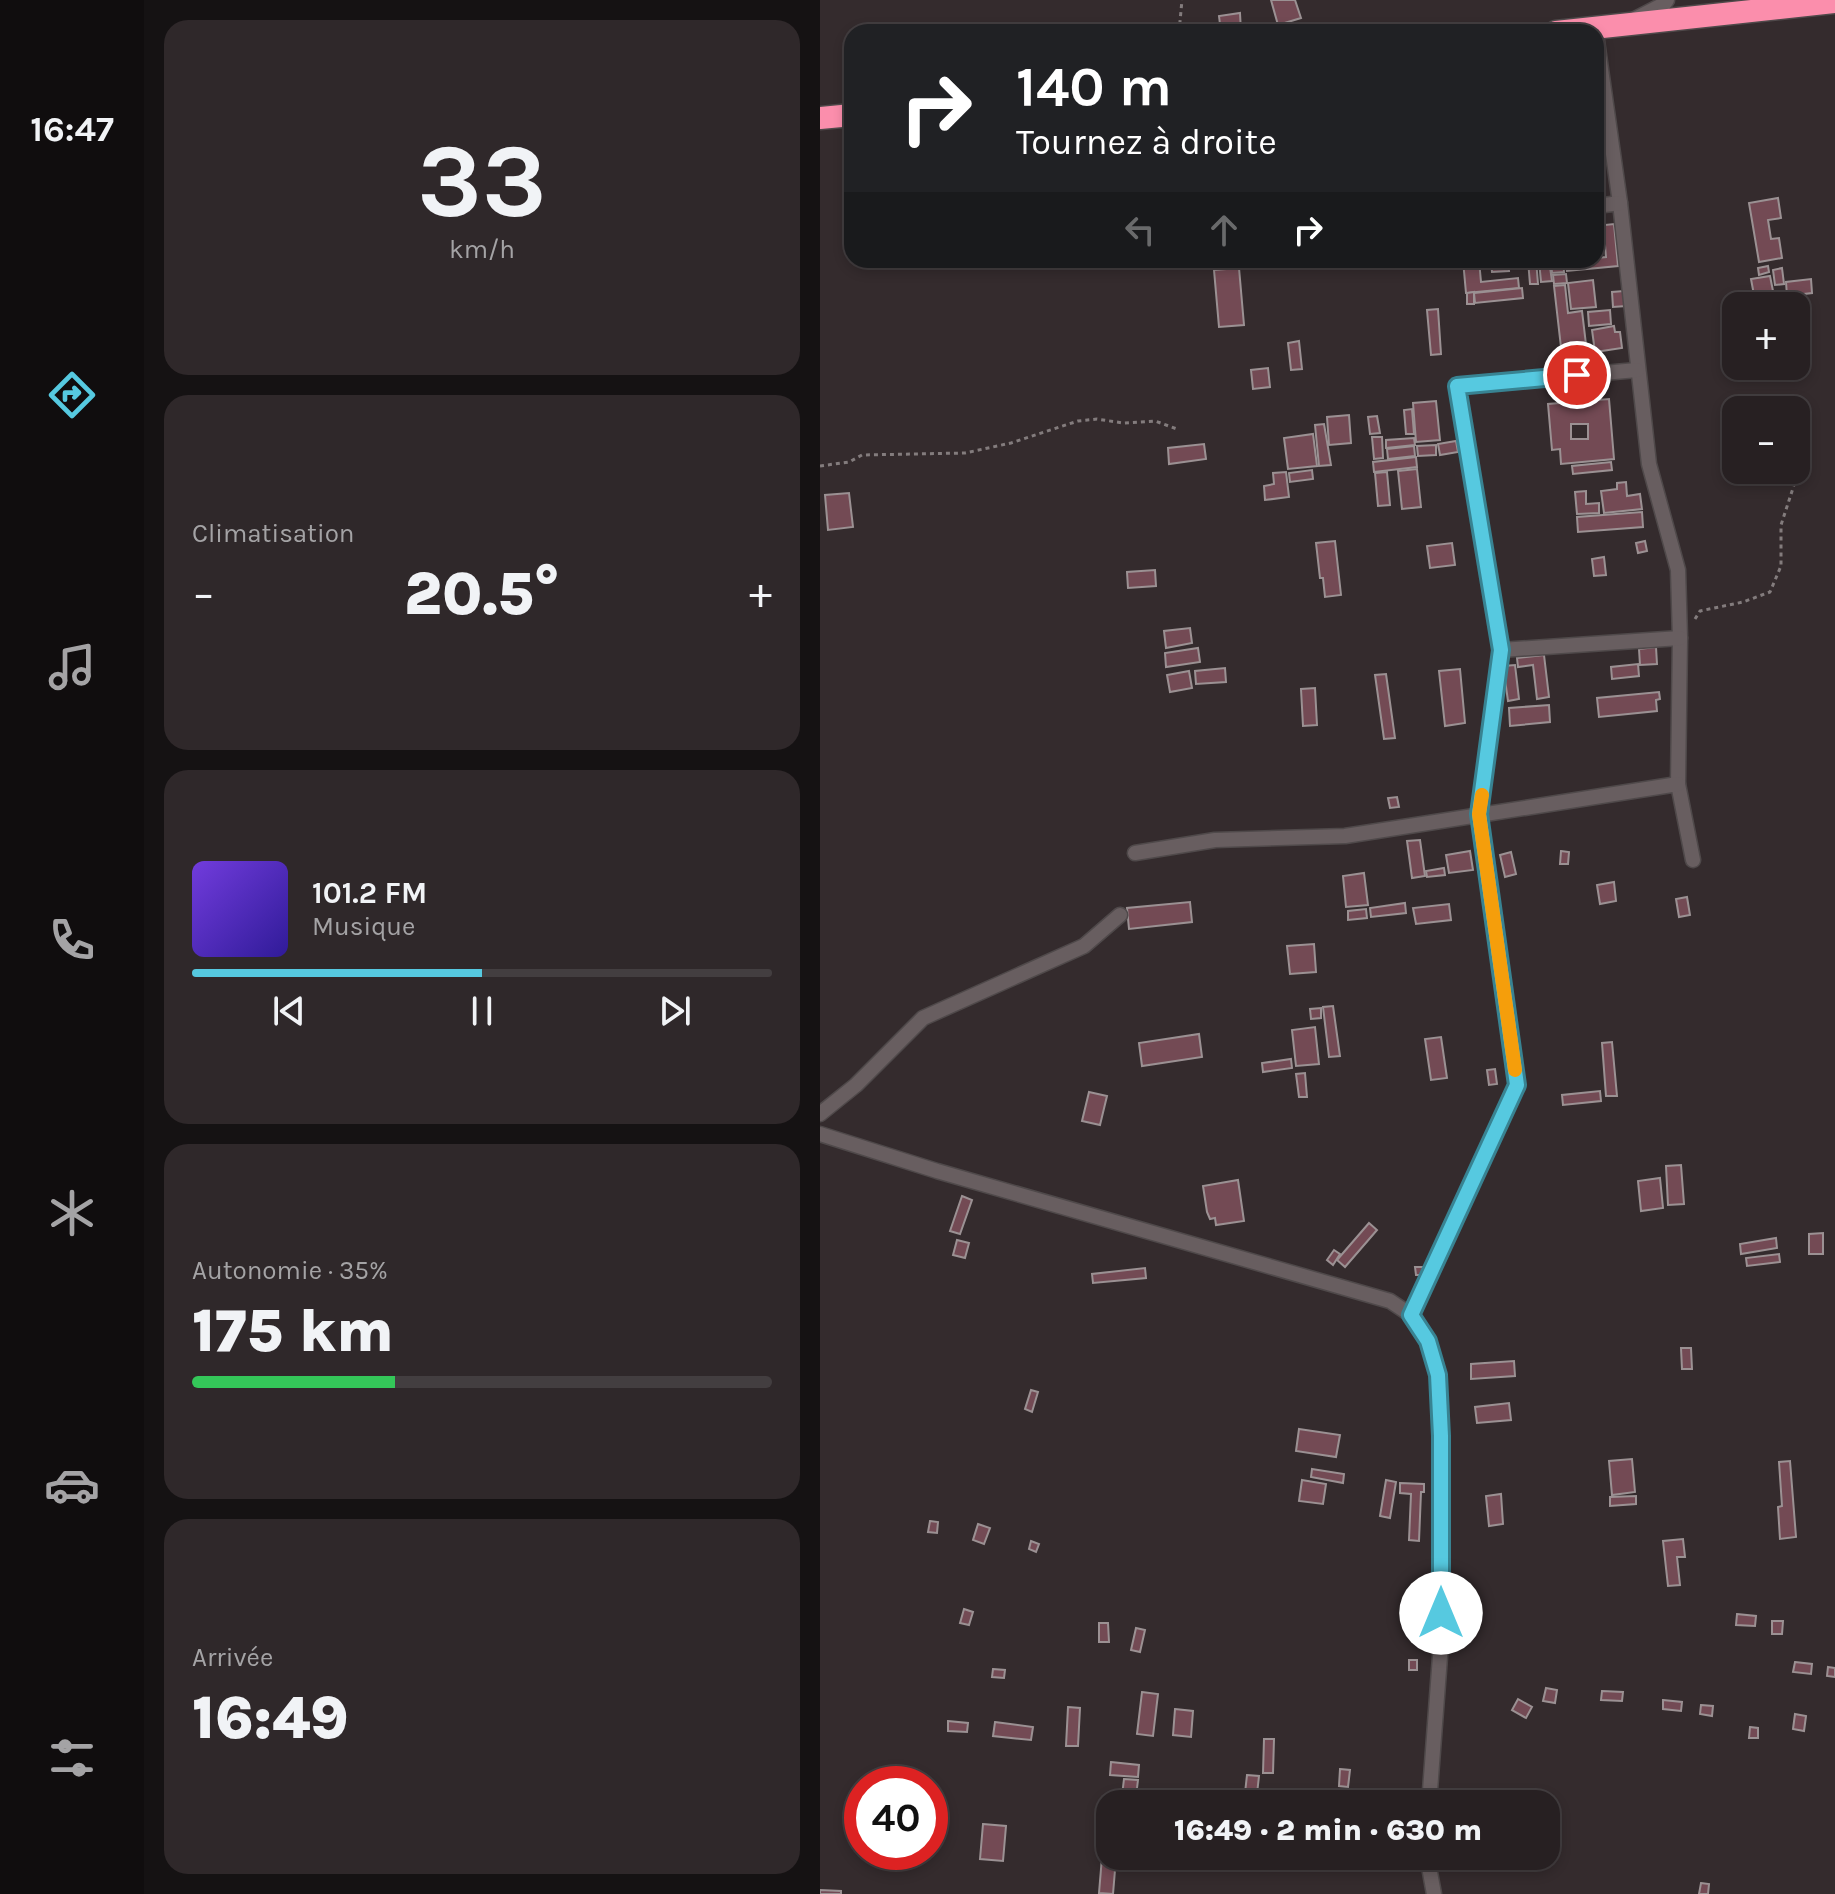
<!DOCTYPE html>
<html lang="fr">
<head>
<meta charset="utf-8">
<style>
	:root { --surface:#272022; --page:#2f282a; --text:#f1f3f6; --muted:#a4a3a5; --line:#433e40; --accent:#56c9e0 }
	body { margin:0; font-family:Karla,sans-serif; background:var(--page); color:var(--text); height:100vh; display:flex; flex-direction:column; font-size:30px; white-space:nowrap }
	* { box-sizing:border-box; margin:0 }
	p { font-size:26px; color:var(--muted) }
	.icon { flex:none; width:44px; height:44px; fill:none; stroke:currentColor; stroke-width:2; stroke-linecap:round; stroke-linejoin:round }
	.map { position:relative; flex:1; overflow:hidden }
	.details { display:flex; flex-direction:column; gap:20px; padding:20px; background:#151213; width:676px }
	.details>* { flex:none }
	.banner { position:absolute; left:24px; top:24px; width:760px; height:244px; border-radius:24px; box-shadow:0 4px 12px #0003,0 0 0 2px var(--line); background:#202124; color:#fff; overflow:hidden }
	.tools { position:absolute; left:902px; top:292px; display:grid; gap:16px }
	.tools a { display:grid; place-items:center; width:88px; height:88px; border-radius:16px; background:var(--surface); box-shadow:0 4px 12px #0003,0 0 0 2px var(--line); font-size:40px }
	.speed { position:absolute; left:24px; top:1766px; display:flex; gap:16px; font-size:40px; font-weight:700; text-align:center }
	.speed>* { display:grid; place-content:center; width:104px; height:104px; border-radius:50%; background:var(--surface); box-shadow:0 4px 12px #0003,0 0 0 2px var(--line); line-height:1 }
	.speed .limit { border:12px solid #d22; background:#fff; color:#111 }
	.pin { position:absolute; display:grid; place-items:center; width:68px; height:68px; color:#fff; margin:-34px; border:4px solid #fff; border-radius:50%; box-shadow:0 2px 8px #0007 }
	.me { position:absolute; width:88px; margin:-44px; rotate:0deg; stroke-linejoin:round; filter:drop-shadow(0 0 6px #0008) }
	.turn { display:flex; align-items:center; gap:28px; height:168px; padding:0 40px; font-size:36px }
	.turn .icon { width:104px; height:104px; stroke-width:2.5 }
	.turn b { display:block; font-size:56px; line-height:68px }
	.lanes { display:flex; align-items:center; height:76px; padding:0 40px; background:#0003; justify-content:center; gap:40px; direction:ltr }
	.lanes .off { opacity:.35 }
	.big { font-size:60px; font-weight:800; line-height:1.1 }
	.details .tile { flex:1; display:flex; flex-direction:column; justify-content:center; gap:12px; min-width:0; padding:0 28px; border-radius:24px; background:var(--page) }
	.details .dial { align-items:center; gap:0 }
	.dial b { font-size:104px; line-height:1 }
	.song { display:flex; align-items:center; gap:24px }
	.cover { width:96px; height:96px; border-radius:12px; background:linear-gradient(135deg,hsl(260 70% 55%),hsl(250 70% 35%)) }
	.played { height:8px; border-radius:4px; background:linear-gradient(90deg,var(--accent) 50%,var(--line) 50%) }
	.keys { display:flex; justify-content:space-around; direction:ltr }
	.heat { display:flex; justify-content:space-between; align-items:center; font-size:44px; direction:ltr }
	.charge { height:12px; border-radius:6px; background:linear-gradient(90deg,#34c759 35%,var(--line) 0) }
	.trip { position:absolute; left:276px; top:1790px; width:464px; height:80px; border-radius:24px; background:var(--surface); box-shadow:0 4px 12px #0003,0 0 0 2px var(--line); font-weight:800; line-height:80px; text-align:center }
	main { display:flex; flex:1; min-height:0 }
	.dock { display:flex; flex-direction:column; width:144px; justify-content:space-around; align-items:center; background:#100d0e; color:var(--muted) }
	.dock .icon { width:56px; height:56px }
	.dock .active { color:var(--accent) }
	.dock b { font-size:36px; color:var(--text) }
	.map>svg:first-child { display:block }
</style>
</head>
<body>
<main>
<nav class="dock">
<b>16:47</b>
<svg class="icon active" aria-label="directions" viewBox="0 0 24 24"><path d="M12 3l9 9-9 9-9-9zM9 14v-3h6M13 9l2 2-2 2"/></svg>
<svg class="icon" aria-label="music" viewBox="0 0 24 24"><path d="M9 18V5l10-2v13"/><circle cx="6" cy="18" r="3"/><circle cx="16" cy="16" r="3"/></svg>
<svg class="icon" aria-label="phone" viewBox="0 0 24 24"><path d="M5 4h4l2 5-3 2q2 4 5 5l2-3 5 2v4C11 20 4 13 5 4z"/></svg>
<svg class="icon" aria-label="climate" viewBox="0 0 24 24"><path d="M12 3v18M4 7l16 10M4 17L20 7"/></svg>
<svg class="icon" aria-label="car" viewBox="0 0 24 24"><path d="M5 17H2v-5l4-1 3-4h7l3 4 3 1v5h-3M9 17h6M6 11h13"/><circle cx="7" cy="17" r="2"/><circle cx="17" cy="17" r="2"/></svg>
<svg class="icon" aria-label="filters" viewBox="0 0 24 24"><path d="M4 7h16M4 17h16"/><circle cx="9" cy="7" r="2"/><circle cx="15" cy="17" r="2"/></svg>
</nav>
<section class="details">
<div class="tile dial"><b>33</b><p>km/h</p></div>
<div class="tile"><p>Climatisation</p>
<div class="heat"><a>−</a><b class="big">20.5°</b><a>+</a></div>
</div>
<div class="tile">
<div class="song"><i class="cover"></i><div><b>101.2 FM</b><p>Musique</p></div></div>
<div class="played"></div>
<div class="keys"><svg class="icon" aria-label="previous" viewBox="0 0 24 24"><path d="M18 5L8 12l10 7zM5 5v14"/></svg><svg class="icon" aria-label="pause" viewBox="0 0 24 24"><path d="M8 5v14M16 5v14"/></svg><svg class="icon" aria-label="next" viewBox="0 0 24 24"><path d="M6 5l10 7-10 7zM19 5v14"/></svg></div>
</div>
<div class="tile"><p>Autonomie · 35%</p><b class="big">175 km</b><div class="charge"></div></div>
<div class="tile"><p>Arrivée</p><b class="big">16:49</b></div>
</section>
<div class="map">
<svg width="1015" height="1894" viewBox="0 0 1015 1894">
	<rect width="100%" height="100%" fill="#342b2d"/>
	<g fill="#734a54" stroke="#9b9193" stroke-width="2" fill-rule="evenodd">
		<polygon points="451,0 475,0 481,18 458,25"/>
		<polygon points="420,13 421,32 401,32 399,16"/>
		<polygon points="783,149 785,166 776,167 776,150"/>
		<polygon points="958,198 961,218 948,220 951,239 959,238 962,258 939,262 929,203"/>
		<polygon points="794,224 798,266 747,271 746,260 776,260 776,258 786,257 785,245 776,246 776,226"/>
		<polygon points="643,260 659,260 661,282 698,278 699,288 646,293"/>
		<polygon points="671,260 688,260 689,271 672,272"/>
		<polygon points="708,260 716,260 718,284 710,284"/>
		<polygon points="719,260 729,260 732,281 721,282"/>
		<polygon points="731,260 743,260 744,272 732,273"/>
		<polygon points="948,266 949,272 939,275 938,268"/>
		<polygon points="419,268 424,325 399,327 394,270"/>
		<polygon points="962,268 964,284 955,285 953,270"/>
		<polygon points="746,274 747,283 734,284 733,275"/>
		<polygon points="950,276 953,291 934,295 931,279"/>
		<polygon points="991,279 992,293 967,296 966,282"/>
		<polygon points="773,280 776,307 751,309 748,283"/>
		<polygon points="745,285 748,313 762,311 767,353 742,356 734,286"/>
		<polygon points="702,288 703,298 655,303 654,293"/>
		<polygon points="804,291 806,306 793,307 792,292"/>
		<polygon points="654,292 654,304 647,304 647,293"/>
		<polygon points="618,309 621,354 611,355 607,310"/>
		<polygon points="790,310 791,324 769,326 768,312"/>
		<polygon points="794,326 795,332 800,332 802,348 775,352 772,330"/>
		<polygon points="479,341 482,369 471,370 468,343"/>
		<polygon points="448,368 450,387 433,389 431,370"/>
		<path d="M789 399 794 459 741 464 740 449 732 450 728 404ZM751 424H768V439H751Z"/>
		<polygon points="616,401 620,440 596,442 593,403"/>
		<polygon points="592,409 594,434 586,434 584,410"/>
		<polygon points="529,415 531,443 509,445 507,417"/>
		<polygon points="557,416 560,433 550,434 548,417"/>
		<polygon points="504,424 511,465 499,466 495,425"/>
		<polygon points="493,434 497,466 468,469 464,438"/>
		<polygon points="552,437 562,437 563,458 554,459"/>
		<polygon points="594,438 595,445 566,448 566,440"/>
		<polygon points="636,441 638,452 620,455 618,444"/>
		<polygon points="384,444 386,459 349,464 348,448"/>
		<polygon points="616,445 616,455 598,456 597,446"/>
		<polygon points="594,446 595,456 568,459 567,449"/>
		<polygon points="596,457 597,467 554,472 553,462"/>
		<polygon points="791,462 792,470 753,474 752,466"/>
		<polygon points="597,469 601,507 582,509 578,471"/>
		<polygon points="492,470 493,479 470,482 469,473"/>
		<polygon points="466,472 469,497 445,500 444,486 454,484 453,473"/>
		<polygon points="567,472 570,505 558,506 555,473"/>
		<polygon points="806,482 807,496 820,494 822,509 784,513 781,491 797,489 797,483"/>
		<polygon points="766,491 766,504 779,503 779,513 757,514 755,492"/>
		<polygon points="29,493 33,527 8,530 5,495"/>
		<polygon points="822,512 823,527 758,532 757,517"/>
		<polygon points="515,541 521,595 505,597 503,578 500,578 496,543"/>
		<polygon points="825,541 827,551 818,553 816,543"/>
		<polygon points="632,543 635,565 610,568 607,546"/>
		<polygon points="784,557 786,575 774,576 772,559"/>
		<polygon points="335,570 336,586 308,588 307,572"/>
		<polygon points="370,628 372,643 346,648 344,631"/>
		<polygon points="836,647 837,664 820,665 819,649"/>
		<polygon points="378,648 380,662 346,667 345,653"/>
		<polygon points="724,655 729,697 717,699 713,665 698,667 697,658"/>
		<polygon points="818,664 819,676 792,679 791,667"/>
		<polygon points="695,665 699,699 688,701 683,666"/>
		<polygon points="405,668 406,682 376,684 375,671"/>
		<polygon points="640,669 645,723 625,726 619,671"/>
		<polygon points="369,671 372,688 350,692 347,675"/>
		<polygon points="566,674 575,738 564,739 555,675"/>
		<polygon points="495,688 497,725 483,726 481,689"/>
		<polygon points="839,692 840,699 836,700 837,711 779,717 777,698"/>
		<polygon points="729,705 730,722 690,726 689,708"/>
		<polygon points="577,797 579,807 570,808 568,798"/>
		<polygon points="600,840 605,876 592,878 587,841"/>
		<polygon points="650,851 653,870 629,873 626,855"/>
		<polygon points="741,851 749,852 748,864 740,864"/>
		<polygon points="691,852 696,874 685,877 680,855"/>
		<polygon points="624,868 625,875 607,877 606,871"/>
		<polygon points="544,873 548,905 526,907 523,876"/>
		<polygon points="794,882 796,901 780,904 777,885"/>
		<polygon points="867,897 870,915 859,917 856,899"/>
		<polygon points="370,902 372,922 309,929 307,908"/>
		<polygon points="585,903 586,913 551,917 550,908"/>
		<polygon points="629,904 631,920 596,924 593,908"/>
		<polygon points="546,909 547,918 528,920 528,911"/>
		<polygon points="494,944 496,972 470,974 467,946"/>
		<polygon points="513,1006 520,1056 509,1057 503,1007"/>
		<polygon points="501,1008 501,1018 491,1019 490,1009"/>
		<polygon points="495,1027 499,1064 476,1066 472,1030"/>
		<polygon points="379,1034 382,1057 322,1066 319,1043"/>
		<polygon points="621,1037 627,1078 611,1080 605,1039"/>
		<polygon points="792,1042 797,1096 786,1096 782,1043"/>
		<polygon points="471,1059 472,1068 443,1072 442,1063"/>
		<polygon points="675,1069 677,1084 669,1085 667,1070"/>
		<polygon points="485,1073 487,1097 479,1097 476,1074"/>
		<polygon points="780,1091 781,1101 743,1105 742,1095"/>
		<polygon points="269,1092 287,1096 280,1125 262,1121"/>
		<polygon points="861,1165 864,1204 848,1205 846,1166"/>
		<polygon points="840,1178 843,1208 821,1211 818,1181"/>
		<polygon points="418,1180 424,1221 396,1225 395,1218 390,1219 387,1212 383,1186"/>
		<polygon points="142,1196 152,1200 140,1234 130,1231"/>
		<polygon points="549,1223 557,1230 525,1267 517,1260"/>
		<polygon points="1003,1233 1003,1254 989,1254 989,1234"/>
		<polygon points="956,1238 957,1248 921,1254 920,1244"/>
		<polygon points="137,1240 149,1243 145,1258 133,1255"/>
		<polygon points="514,1250 520,1254 513,1265 507,1260"/>
		<polygon points="959,1254 960,1262 927,1266 926,1258"/>
		<polygon points="595,1267 605,1267 605,1275 596,1275"/>
		<polygon points="325,1268 326,1278 273,1283 272,1274"/>
		<polygon points="861,1348 871,1348 872,1369 862,1369"/>
		<polygon points="694,1361 695,1376 651,1379 651,1364"/>
		<polygon points="211,1390 218,1392 212,1412 205,1409"/>
		<polygon points="689,1403 691,1420 657,1423 655,1407"/>
		<polygon points="479,1429 520,1435 516,1457 476,1451"/>
		<polygon points="812,1459 815,1492 792,1495 789,1461"/>
		<polygon points="970,1461 976,1537 960,1539 958,1507 962,1506 959,1462"/>
		<polygon points="492,1469 524,1474 523,1483 491,1477"/>
		<polygon points="482,1480 506,1484 503,1504 479,1501"/>
		<polygon points="566,1480 576,1482 570,1518 560,1516"/>
		<polygon points="580,1483 604,1484 604,1492 601,1492 599,1541 589,1540 591,1494 580,1493"/>
		<polygon points="681,1494 683,1524 669,1526 666,1496"/>
		<polygon points="816,1496 816,1504 790,1506 790,1497"/>
		<polygon points="110,1521 118,1522 117,1533 108,1532"/>
		<polygon points="158,1524 170,1528 164,1544 153,1540"/>
		<polygon points="863,1539 865,1557 857,1557 860,1585 848,1586 843,1541"/>
		<polygon points="211,1541 219,1544 216,1552 209,1549"/>
		<polygon points="144,1609 153,1612 149,1625 140,1623"/>
		<polygon points="917,1614 936,1616 935,1626 916,1625"/>
		<polygon points="952,1621 963,1621 962,1634 952,1634"/>
		<polygon points="279,1623 288,1623 289,1642 279,1642"/>
		<polygon points="316,1628 325,1630 320,1652 311,1650"/>
		<rect x="589" y="1660" width="8" height="10"/>
		<polygon points="975,1662 992,1664 991,1674 973,1672"/>
		<polygon points="1008,1667 1015,1668 1015,1677 1007,1676"/>
		<polygon points="173,1669 185,1670 184,1678 172,1677"/>
		<polygon points="726,1688 737,1690 735,1703 723,1701"/>
		<polygon points="782,1691 803,1692 802,1701 781,1700"/>
		<polygon points="322,1692 338,1694 333,1736 317,1734"/>
		<polygon points="698,1699 712,1707 706,1718 692,1710"/>
		<polygon points="843,1700 862,1702 861,1711 843,1709"/>
		<polygon points="881,1705 893,1706 892,1716 880,1714"/>
		<polygon points="248,1707 260,1708 258,1746 246,1746"/>
		<polygon points="355,1709 373,1711 371,1737 353,1735"/>
		<polygon points="975,1714 986,1716 984,1731 973,1729"/>
		<polygon points="128,1721 148,1723 147,1732 128,1731"/>
		<polygon points="175,1722 213,1727 211,1740 173,1736"/>
		<polygon points="930,1727 938,1728 938,1738 929,1738"/>
		<polygon points="444,1739 454,1739 453,1773 443,1773"/>
		<polygon points="291,1762 319,1765 318,1777 290,1775"/>
		<polygon points="520,1769 530,1770 528,1787 519,1786"/>
		<polygon points="427,1775 439,1776 436,1803 424,1802"/>
		<polygon points="304,1779 318,1780 315,1804 301,1804"/>
		<polygon points="529,1790 541,1791 540,1804 528,1804"/>
		<polygon points="163,1824 186,1826 183,1861 160,1859"/>
		<polygon points="282,1857 296,1858 293,1894 279,1893"/>
		<polygon points="881,1883 889,1884 888,1894 879,1894"/>
		<polygon points="0,1890 21,1891 21,1894 0,1894"/>
	</g>
	<g fill="none" stroke-linecap="round" stroke-linejoin="round">
		<defs>
			<g id="minor">
				<polyline points="815,19 844,4 847,0"/>
				<polyline points="775,27 800,203 829,464 858,570 860,638 858,784 873,860"/>
				<polyline points="776,206 800,203"/>
				<polyline points="681,650 860,638"/>
				<polyline points="315,853 395,840 525,836 858,784"/>
				<polyline points="0,1114 36,1085 103,1018 264,946 300,915"/>
				<polyline points="0,1134 117,1171 570,1301 591,1315 608,1341 618,1375 621,1436 621,1643 609,1804"/>
				<polyline points="591,1315 697,1085 659,814 681,650 637,386 817,370"/>
				<polyline points="607,1856 614,1894"/>
			</g>
			<g id="highway">
				<polyline points="736,32 1015,2"/>
				<polyline points="0,118 32,115"/>
			</g>
		</defs>
		<use href="#minor" stroke="#4f494a" stroke-width="17"/>
		<use href="#highway" stroke="#4f494a" stroke-width="25"/>
		<g stroke="#837c7d" stroke-width="3" stroke-dasharray="4 4" stroke-linecap="butt">
			<polyline points="359,32 362,0"/>
			<polyline points="0,466 29,462 42,455 145,453 191,443 258,421 277,419 303,423 335,421 357,429"/>
			<polyline points="875,619 880,611 923,602 950,592 961,566 961,525 975,482"/>
		</g>
		<use href="#minor" stroke="#685e60" stroke-width="14"/>
		<use href="#highway" stroke="#fb8eac" stroke-width="22"/>
	</g>
	<g fill="none" stroke-linecap="round" stroke-linejoin="round">
		<defs>
			<polyline id="route" points="621,1613 621,1436 618,1375 608,1341 591,1315 697,1085 659,814 681,650 637,386 757,375"/>
		</defs>
		<use href="#route" stroke="#388392" stroke-width="20"/>
		<use href="#route" stroke="#56c9e0" stroke-width="14"/>
		<polyline stroke="#f59e0b" stroke-width="14" points="662,795 659,814 695,1070"/>
	</g>
</svg>
<div class="tools">
<a>+</a>
<a>−</a>
</div>
<div class="speed"><div class="limit">40</div></div>
<div class="pin" style="left:757px;top:375px;background:#d93025"><svg class="icon" aria-label="arrive" viewBox="0 0 24 24"><path d="M6 21V4h12l-3 4 3 4H6"/></svg></div>
<svg class="me" style="left:621px;top:1613px" viewBox="-20 -20 40 40"><circle r="19" fill="#fff"/><path d="M0-13L10 11 0 6-10 11z" fill="#56c9e0"/></svg>
<div class="trip">16:49 · 2 min · 630 m</div>
<div class="banner">
<div class="turn"><svg class="icon" aria-label="right" viewBox="0 0 24 24"><path d="M7 20v-9h11M14 6l5 5-5 5"/></svg><div><b>140 m</b>Tournez à droite</div></div>
<div class="lanes"><svg class="icon off" aria-label="left" viewBox="0 0 24 24"><path d="M17 20v-9H6M10 6l-5 5 5 5"/></svg><svg class="icon off" aria-label="ahead" viewBox="0 0 24 24"><path d="M12 20V5M6 11l6-6 6 6"/></svg><svg class="icon" aria-label="right" viewBox="0 0 24 24"><path d="M7 20v-9h11M14 6l5 5-5 5"/></svg></div>
</div>
</div>
</main>
</body>
</html>
